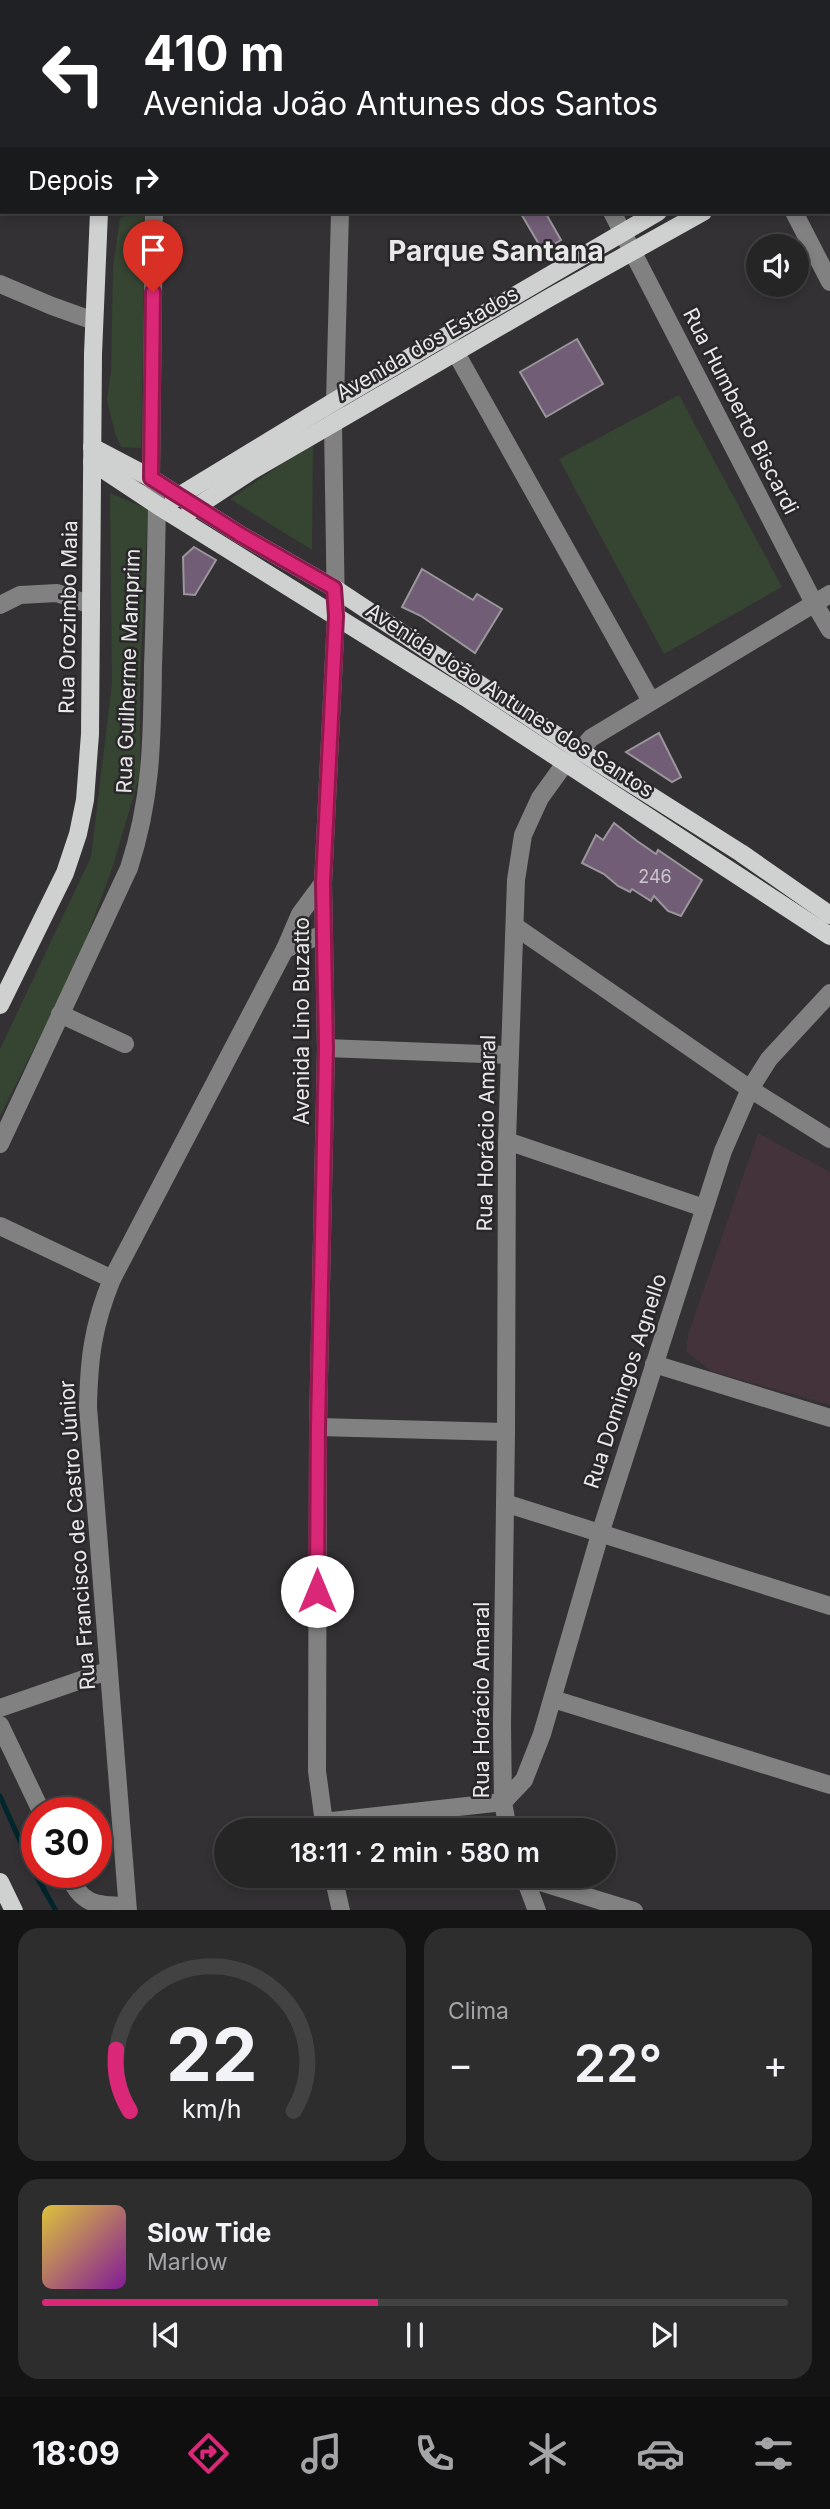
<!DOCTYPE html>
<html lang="pt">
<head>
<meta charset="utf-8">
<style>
	:root { --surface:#262526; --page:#2e2d2e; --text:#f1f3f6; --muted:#a4a5a7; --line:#424243; --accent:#db2777 }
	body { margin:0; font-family:Inter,sans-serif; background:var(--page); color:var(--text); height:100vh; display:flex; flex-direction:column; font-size:26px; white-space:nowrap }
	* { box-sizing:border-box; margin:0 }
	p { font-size:23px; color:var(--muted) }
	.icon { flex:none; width:38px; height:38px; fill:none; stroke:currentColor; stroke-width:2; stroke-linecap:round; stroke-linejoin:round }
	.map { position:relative; height:1910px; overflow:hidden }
	.panel { display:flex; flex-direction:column; gap:18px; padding:18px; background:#151415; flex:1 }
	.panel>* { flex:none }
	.guide { position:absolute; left:0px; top:0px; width:831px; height:214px; box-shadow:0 4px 10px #0003,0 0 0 2px var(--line); background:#202124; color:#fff; overflow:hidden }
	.fabs { position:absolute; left:746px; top:234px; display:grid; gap:14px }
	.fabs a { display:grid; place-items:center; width:63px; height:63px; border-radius:50%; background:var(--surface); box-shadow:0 4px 10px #0003,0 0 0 2px var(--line); font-size:35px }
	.speed { position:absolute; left:21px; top:1797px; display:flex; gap:14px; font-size:35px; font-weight:700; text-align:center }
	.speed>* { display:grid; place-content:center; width:91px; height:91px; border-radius:50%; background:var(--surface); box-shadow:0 4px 10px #0003,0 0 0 2px var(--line); line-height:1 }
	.speed .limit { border:10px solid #d22; background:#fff; color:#111 }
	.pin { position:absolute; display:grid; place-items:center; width:60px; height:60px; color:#fff; margin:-72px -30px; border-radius:50% 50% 50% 0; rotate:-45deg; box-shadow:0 0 7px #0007 }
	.pin .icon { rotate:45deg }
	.me { position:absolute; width:77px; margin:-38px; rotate:0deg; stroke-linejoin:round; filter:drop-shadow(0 0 5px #0008) }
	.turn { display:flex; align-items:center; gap:24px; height:147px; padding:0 28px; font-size:32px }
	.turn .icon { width:91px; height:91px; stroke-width:2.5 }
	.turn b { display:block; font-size:49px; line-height:60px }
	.then { display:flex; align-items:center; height:66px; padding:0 28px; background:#0003; gap:14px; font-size:26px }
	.big { font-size:52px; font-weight:600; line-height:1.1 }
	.panel .card { flex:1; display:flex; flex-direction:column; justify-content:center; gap:10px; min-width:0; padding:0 24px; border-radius:21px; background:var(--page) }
	.panel .dial { align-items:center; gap:0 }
	.dial svg { height:182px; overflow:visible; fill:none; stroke:var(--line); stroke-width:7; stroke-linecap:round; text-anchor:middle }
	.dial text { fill:var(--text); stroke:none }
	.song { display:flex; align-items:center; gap:21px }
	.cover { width:84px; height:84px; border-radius:10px; background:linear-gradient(135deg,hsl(50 70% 55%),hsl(290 70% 35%)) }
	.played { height:7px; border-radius:4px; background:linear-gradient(90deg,var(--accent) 45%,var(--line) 45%) }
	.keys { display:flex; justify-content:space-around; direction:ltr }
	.heat { display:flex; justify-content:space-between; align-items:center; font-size:38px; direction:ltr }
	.panel .tiles { flex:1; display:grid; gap:18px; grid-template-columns:1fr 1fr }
	.card:last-child { grid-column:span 2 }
	.trip { position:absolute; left:214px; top:1818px; width:402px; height:70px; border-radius:35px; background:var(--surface); box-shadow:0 4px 10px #0003,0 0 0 2px var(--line); font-weight:600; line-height:70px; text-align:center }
	.tab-bar { display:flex; height:112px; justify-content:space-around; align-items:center; background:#0f0f0f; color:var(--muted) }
	.tab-bar .icon { width:49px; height:49px }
	.tab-bar .on { color:var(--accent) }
	.tab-bar b { font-size:32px; color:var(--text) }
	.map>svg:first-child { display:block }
</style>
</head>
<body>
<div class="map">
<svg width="830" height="1911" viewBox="0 0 830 1911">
	<rect width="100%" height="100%" fill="#333133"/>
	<polygon fill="#45333c" points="758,1133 830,1172 830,1405 711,1371 686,1351 688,1335"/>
	<g fill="#364432">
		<polygon points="137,212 145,212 141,448 121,447 115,433 107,400 111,371 113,267 120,218"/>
		<polygon points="679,395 782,587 664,654 559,459"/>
		<polygon points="313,443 312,550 230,499"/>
		<polygon points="110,493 148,509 140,679 140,774 113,866 78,961 0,1116 0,1049 91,857 112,683"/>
	</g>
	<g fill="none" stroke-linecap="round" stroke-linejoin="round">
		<polyline stroke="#00252a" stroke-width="5" points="0,1796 33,1870 56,1911"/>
	</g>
	<g fill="#715d76" stroke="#999799" stroke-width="2">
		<polygon points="520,212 545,212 561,240 543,251"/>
		<polygon points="577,339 603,384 546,417 520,372"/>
		<polygon points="194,547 216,560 195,595 184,594 183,557"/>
		<polygon points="422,569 473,600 477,594 502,609 475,653 421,616 402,607"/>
		<polygon points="659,733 681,777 672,782 626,752"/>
		<polygon points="614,823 637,841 656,854 658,850 702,880 681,916 668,911 654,896 651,901 632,889 630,892 618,886 604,874 582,863 596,835 603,840"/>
	</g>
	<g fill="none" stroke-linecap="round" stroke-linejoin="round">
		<g stroke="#808180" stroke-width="18">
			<polyline points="503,0 504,2"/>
			<polyline points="679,0 680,2"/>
			<polyline points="158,2 158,0"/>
			<polyline points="341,2 341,0"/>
			<polyline points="612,212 814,603 830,630"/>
			<polyline points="794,212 830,282"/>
			<polyline points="0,284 52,306 94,321"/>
			<polyline points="447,337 651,701"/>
			<polyline points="0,605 20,595 57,593 91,605"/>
			<polyline points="516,927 750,1089 830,1139"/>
			<polyline points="285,949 324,934"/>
			<polyline points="60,1014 125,1044"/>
			<polyline points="326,1048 509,1055"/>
			<polyline points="507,1141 704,1208"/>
			<path d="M0 1144 129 868C152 797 152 740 153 666 155 613 156 559 157 505L151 478 154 212"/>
			<polyline points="0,1226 112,1279"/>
			<polyline points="654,1364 830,1418"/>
			<polyline points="318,1427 506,1432"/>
			<polyline points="505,1503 830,1606"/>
			<polyline points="553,1699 830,1785"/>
			<polyline points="0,1708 107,1671"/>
			<polyline points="0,1725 42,1813"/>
			<polyline points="323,1822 503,1802 524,1780 542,1734 600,1534 723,1151 750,1089 769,1059 830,993"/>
			<polyline points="325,1830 317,1771 318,1427 326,1048 323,883 336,616 333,424 335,401 340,212"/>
			<polyline points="508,1830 503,1802 502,1725 506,1432 507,1141 516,880 523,835 540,798 566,762 580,751 591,738 830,594"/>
			<path d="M67 1872C81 1905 94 1905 127 1906"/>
			<polyline points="333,1876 341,1911"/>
			<polyline points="524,1876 537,1911"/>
			<polyline points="524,1877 634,1911"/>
			<path d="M128 1911 88 1407C89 1358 93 1325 112 1279L285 949 300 914 323 883"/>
		</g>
		<g stroke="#ced1d0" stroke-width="18">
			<polyline points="50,0 53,2"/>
			<polyline points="102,0 102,2"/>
			<polyline points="85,2 87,0"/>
			<polyline points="830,119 830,118"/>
			<polyline points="92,447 151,478 241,535 334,588 580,751 741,853 830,915"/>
			<polyline points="92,462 157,505 465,697 830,936"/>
			<polyline points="174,499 335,401 658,212"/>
			<polyline points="190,511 251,471 549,298 703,212"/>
			<polyline points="0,1005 65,873 78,834 85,800 90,734 93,354 99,212"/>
			<polyline points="0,1882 14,1911"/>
		</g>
	</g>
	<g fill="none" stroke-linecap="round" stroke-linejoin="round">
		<defs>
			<polyline id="route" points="153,292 151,478 241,535 334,588 336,616 323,883 326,1048 318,1427 317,1591"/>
		</defs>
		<use href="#route" stroke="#8e194d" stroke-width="18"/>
		<use href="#route" stroke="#db2777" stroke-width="12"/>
	</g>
	<g text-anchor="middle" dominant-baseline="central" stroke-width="5" stroke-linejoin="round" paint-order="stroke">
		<g font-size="18" fill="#cbc5cc">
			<text x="655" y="876">246</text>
		</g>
		<g font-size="21" fill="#e9e8e9" stroke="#292729">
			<text transform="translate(427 343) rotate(-30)">Avenida dos Estados</text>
			<text transform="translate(741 411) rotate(63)">Rua Humberto Biscardi</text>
			<text transform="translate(68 617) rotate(-89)">Rua Orozimbo Maia</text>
			<text transform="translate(128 671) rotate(-88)">Rua Guilherme Mamprim</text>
			<text transform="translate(510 700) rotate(33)">Avenida João Antunes dos Santos</text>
			<text transform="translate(301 1021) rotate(-90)">Avenida Lino Buzatto</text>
			<text transform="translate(486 1133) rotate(-89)">Rua Horácio Amaral</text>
			<text transform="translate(625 1381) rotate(-72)">Rua Domingos Agnello</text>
			<text transform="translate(77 1535) rotate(-94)">Rua Francisco de Castro Júnior</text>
			<text transform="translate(481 1700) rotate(-90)">Rua Horácio Amaral</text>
		</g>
		<g font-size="28" font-weight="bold" fill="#e9e8e9" stroke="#292729">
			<text x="496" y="251">Parque Santana</text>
		</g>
	</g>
</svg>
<div class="fabs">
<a><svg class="icon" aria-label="sound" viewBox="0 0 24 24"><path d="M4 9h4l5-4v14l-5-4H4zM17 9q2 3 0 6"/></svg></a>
</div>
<div class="speed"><div class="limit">30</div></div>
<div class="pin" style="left:153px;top:292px;background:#d93025"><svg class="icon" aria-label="arrive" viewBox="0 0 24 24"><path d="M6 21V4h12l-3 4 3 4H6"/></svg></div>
<svg class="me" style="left:317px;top:1591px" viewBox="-20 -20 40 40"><circle r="19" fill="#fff"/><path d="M0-13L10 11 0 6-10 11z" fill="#db2777"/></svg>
<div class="trip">18:11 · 2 min · 580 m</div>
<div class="guide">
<div class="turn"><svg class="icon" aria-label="left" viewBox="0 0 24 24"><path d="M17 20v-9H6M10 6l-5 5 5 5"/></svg><div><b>410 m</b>Avenida João Antunes dos Santos</div></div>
<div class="then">Depois<svg class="icon" aria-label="right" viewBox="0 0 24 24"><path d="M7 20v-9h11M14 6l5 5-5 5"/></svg></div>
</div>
</div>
<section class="panel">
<div class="tiles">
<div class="card dial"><svg viewBox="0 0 100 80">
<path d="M14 69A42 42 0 1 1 86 69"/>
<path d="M14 69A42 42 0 0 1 8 42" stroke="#db2777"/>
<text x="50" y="56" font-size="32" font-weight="700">22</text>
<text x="50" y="72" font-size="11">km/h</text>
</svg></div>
<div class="card"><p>Clima</p>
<div class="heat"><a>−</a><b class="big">22°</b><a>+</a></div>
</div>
<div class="card">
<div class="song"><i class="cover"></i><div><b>Slow Tide</b><p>Marlow</p></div></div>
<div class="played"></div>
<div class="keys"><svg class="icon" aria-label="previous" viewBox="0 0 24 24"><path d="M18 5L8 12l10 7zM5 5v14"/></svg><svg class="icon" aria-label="pause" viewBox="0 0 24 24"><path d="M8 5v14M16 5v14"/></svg><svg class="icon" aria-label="next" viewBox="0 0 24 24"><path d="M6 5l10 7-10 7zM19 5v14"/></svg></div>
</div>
</div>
</section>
<nav class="tab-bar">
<b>18:09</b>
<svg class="icon on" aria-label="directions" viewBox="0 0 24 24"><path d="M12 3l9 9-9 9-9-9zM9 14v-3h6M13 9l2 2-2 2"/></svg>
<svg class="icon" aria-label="music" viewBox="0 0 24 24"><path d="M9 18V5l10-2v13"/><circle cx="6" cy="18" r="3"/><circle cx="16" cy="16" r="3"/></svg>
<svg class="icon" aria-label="phone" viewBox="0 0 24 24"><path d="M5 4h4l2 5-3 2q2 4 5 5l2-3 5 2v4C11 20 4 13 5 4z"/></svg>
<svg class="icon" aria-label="climate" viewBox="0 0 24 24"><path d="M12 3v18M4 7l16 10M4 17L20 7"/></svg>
<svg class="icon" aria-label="car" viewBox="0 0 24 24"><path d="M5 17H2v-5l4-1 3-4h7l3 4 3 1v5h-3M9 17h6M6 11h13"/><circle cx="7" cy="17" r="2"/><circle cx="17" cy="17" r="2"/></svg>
<svg class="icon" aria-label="filters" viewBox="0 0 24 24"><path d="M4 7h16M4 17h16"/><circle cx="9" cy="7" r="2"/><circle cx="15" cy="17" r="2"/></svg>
</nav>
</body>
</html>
